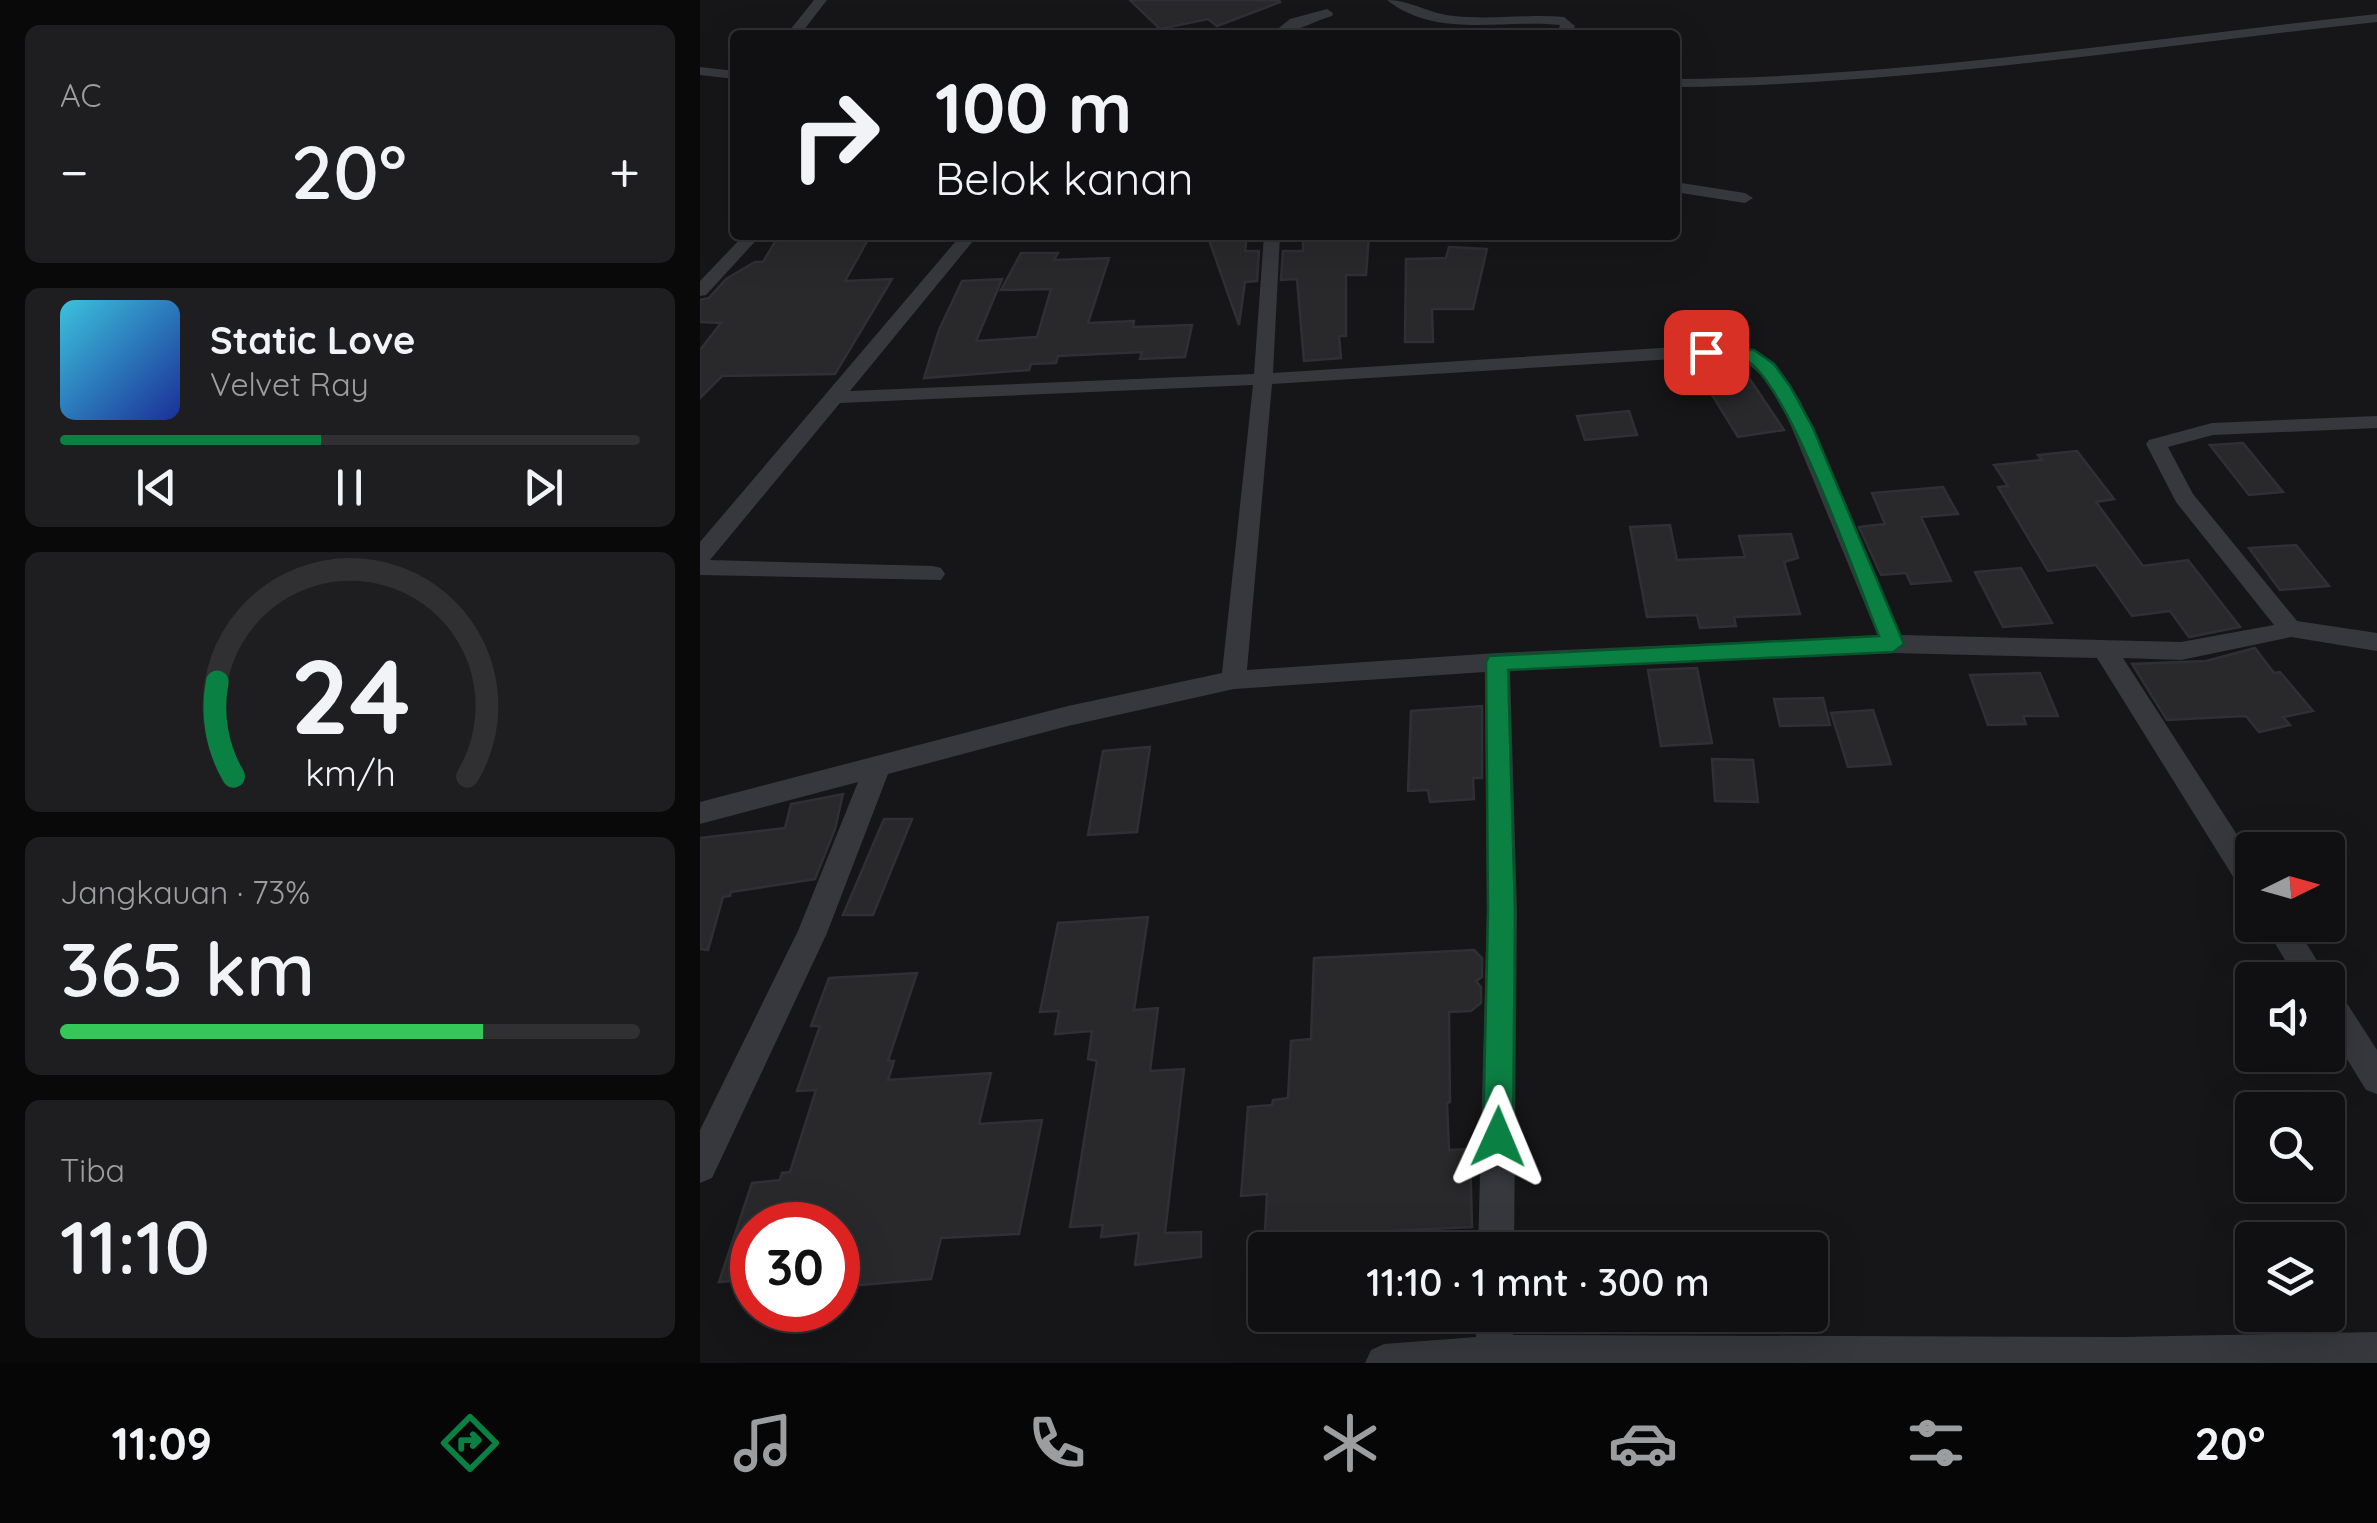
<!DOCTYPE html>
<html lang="id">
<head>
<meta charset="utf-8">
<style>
	:root { --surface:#101012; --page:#1e1e20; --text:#f1f3f6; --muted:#9c9d9f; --line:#303032; --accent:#0b8043 }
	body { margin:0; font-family:Quicksand,sans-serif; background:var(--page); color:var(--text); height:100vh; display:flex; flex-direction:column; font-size:38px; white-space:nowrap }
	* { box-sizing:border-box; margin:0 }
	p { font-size:32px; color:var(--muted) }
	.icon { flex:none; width:55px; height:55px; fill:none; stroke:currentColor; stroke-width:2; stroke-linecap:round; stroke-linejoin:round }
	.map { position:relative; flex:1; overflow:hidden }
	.drawer { display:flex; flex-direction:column; gap:25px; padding:25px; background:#09090a; width:700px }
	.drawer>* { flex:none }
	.guide { position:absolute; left:30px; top:30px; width:950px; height:210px; border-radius:10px; box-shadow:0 10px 40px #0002,0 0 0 2px var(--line); background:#101012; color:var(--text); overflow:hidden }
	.needle { width:65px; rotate:85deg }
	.tools { position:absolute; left:1535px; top:832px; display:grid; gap:20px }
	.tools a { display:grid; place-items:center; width:110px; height:110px; border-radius:10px; background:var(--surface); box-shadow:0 10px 40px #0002,0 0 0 2px var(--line); font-size:50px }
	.speed { position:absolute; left:30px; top:1202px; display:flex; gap:20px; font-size:50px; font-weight:700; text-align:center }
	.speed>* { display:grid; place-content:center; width:130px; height:130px; border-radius:50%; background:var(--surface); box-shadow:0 10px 40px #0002,0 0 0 2px var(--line); line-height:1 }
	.speed .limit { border:15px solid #d22; background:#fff; color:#111 }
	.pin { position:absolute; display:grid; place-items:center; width:85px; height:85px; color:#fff; margin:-42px; border-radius:20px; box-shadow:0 5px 15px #0006 }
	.me { position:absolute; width:110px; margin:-55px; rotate:1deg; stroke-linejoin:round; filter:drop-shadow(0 0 8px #0008) }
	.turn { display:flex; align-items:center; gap:35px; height:210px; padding:0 40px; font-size:45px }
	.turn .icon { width:130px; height:130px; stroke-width:2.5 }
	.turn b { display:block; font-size:70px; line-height:85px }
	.big { font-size:75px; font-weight:600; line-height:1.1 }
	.drawer .widget { flex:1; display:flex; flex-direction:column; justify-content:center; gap:15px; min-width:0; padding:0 35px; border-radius:15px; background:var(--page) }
	.drawer .dial { align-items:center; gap:0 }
	.dial svg { height:260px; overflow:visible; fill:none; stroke:var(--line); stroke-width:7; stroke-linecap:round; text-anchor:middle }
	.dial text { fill:var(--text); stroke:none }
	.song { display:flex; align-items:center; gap:30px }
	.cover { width:120px; height:120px; border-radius:15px; background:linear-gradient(135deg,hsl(190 70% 55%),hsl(230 70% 35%)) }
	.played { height:10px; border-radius:5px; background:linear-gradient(90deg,var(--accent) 45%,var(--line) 45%) }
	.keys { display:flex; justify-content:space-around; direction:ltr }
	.heat { display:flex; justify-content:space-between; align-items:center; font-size:55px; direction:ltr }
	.charge { height:15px; border-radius:8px; background:linear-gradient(90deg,#34c759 73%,var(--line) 0) }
	.trip { position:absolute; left:548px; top:1232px; width:580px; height:100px; border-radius:10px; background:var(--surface); box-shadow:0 10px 40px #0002,0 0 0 2px var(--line); font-weight:600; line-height:100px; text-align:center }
	.tab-bar { display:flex; height:160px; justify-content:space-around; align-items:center; background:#060607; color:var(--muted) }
	.tab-bar .icon { width:70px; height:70px }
	.tab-bar .current { color:var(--accent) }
	.tab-bar b { font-size:45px; color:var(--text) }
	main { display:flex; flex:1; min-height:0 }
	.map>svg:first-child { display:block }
</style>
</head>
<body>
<main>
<section class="drawer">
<div class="widget"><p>AC</p>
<div class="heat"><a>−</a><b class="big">20°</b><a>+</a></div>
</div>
<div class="widget">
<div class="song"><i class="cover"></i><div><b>Static Love</b><p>Velvet Ray</p></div></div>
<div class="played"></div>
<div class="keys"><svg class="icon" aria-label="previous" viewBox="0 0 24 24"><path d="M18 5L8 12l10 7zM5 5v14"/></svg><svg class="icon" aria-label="pause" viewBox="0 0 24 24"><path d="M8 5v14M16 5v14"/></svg><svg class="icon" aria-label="next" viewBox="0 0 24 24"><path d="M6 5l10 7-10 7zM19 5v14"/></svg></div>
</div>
<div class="widget dial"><svg viewBox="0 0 100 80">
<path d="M14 69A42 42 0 1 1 86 69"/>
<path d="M14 69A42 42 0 0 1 9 40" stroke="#0b8043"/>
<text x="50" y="56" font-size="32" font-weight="700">24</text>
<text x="50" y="72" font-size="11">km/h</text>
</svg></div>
<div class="widget"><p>Jangkauan · 73%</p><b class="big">365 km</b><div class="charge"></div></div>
<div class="widget"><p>Tiba</p><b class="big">11:10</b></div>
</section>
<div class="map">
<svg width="1677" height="1363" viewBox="0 0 1677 1363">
	<rect width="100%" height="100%" fill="#161618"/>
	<g fill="#29292c" stroke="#303034" stroke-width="2.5">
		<polygon points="430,0 579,0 580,2 517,26 508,19 460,29"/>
		<polygon points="79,235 170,236 145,281 192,279 135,374 22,376 0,398 0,350 21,323 0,322 0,300 9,298 26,279 55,262 63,262"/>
		<polygon points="547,235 545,251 559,251 557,281 545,282 539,325 508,237"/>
		<polygon points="603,235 669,235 666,275 646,275 646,336 639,336 641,358 604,361 597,279 581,280 583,251 603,251"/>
		<polygon points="749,247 787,249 773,309 732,309 733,342 705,342 706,259 746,258"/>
		<polygon points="321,253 358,253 354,260 409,258 388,323 434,321 433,327 492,325 485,357 440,359 442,352 358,356 356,363 331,364 329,370 224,378 239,330 262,281 302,279 276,341 337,337 351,289 301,290"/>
		<polygon points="1007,361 1015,371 1041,366 1084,430 1038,437 1006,385 994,387 980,362"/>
		<polygon points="929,411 937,435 885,440 877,416"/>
		<polygon points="1543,443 1583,492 1549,495 1510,445"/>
		<polygon points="1377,451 1414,499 1396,502 1443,566 1488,560 1540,627 1489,637 1470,611 1432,616 1396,565 1348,571 1298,487 1308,486 1294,465 1342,460 1338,455"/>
		<polygon points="1243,487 1258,514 1221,517 1251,581 1211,584 1206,573 1181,575 1159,527 1185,524 1172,493"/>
		<polygon points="970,525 977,560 1045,557 1039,536 1091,534 1098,558 1084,562 1100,614 1034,617 1036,626 1000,628 997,615 947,617 930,527"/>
		<polygon points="1596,545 1629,586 1580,590 1549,548"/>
		<polygon points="1321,568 1352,623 1303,627 1275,572"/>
		<polygon points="1555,648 1574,673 1580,672 1613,711 1583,717 1590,725 1559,732 1546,716 1467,720 1432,664 1506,661"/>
		<polygon points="997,668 1012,743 961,746 948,670"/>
		<polygon points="1340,673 1358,716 1323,716 1326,724 1288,725 1270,675"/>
		<polygon points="1123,698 1130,725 1080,726 1074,699"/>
		<polygon points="782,706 782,778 773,778 774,799 730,802 728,790 708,791 711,711"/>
		<polygon points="1173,710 1191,764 1148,767 1131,713"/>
		<polygon points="450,747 437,832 388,835 403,751"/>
		<polygon points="1012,759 1053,760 1058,802 1015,801"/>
		<polygon points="143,794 135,829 115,879 31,892 30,896 23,897 8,950 0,949 0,838 85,828 91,804"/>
		<polygon points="184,819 212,819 173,915 143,915"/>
		<polygon points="448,917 434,1010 458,1008 450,1071 484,1069 465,1233 501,1232 501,1257 435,1265 439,1233 401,1237 403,1225 370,1227 397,1061 388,1059 392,1031 355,1034 359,1011 340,1012 358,923"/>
		<polygon points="774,950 782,958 782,977 776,981 781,987 781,1003 771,1011 749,1012 750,1102 747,1103 749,1150 770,1149 772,1227 689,1231 661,1250 564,1250 567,1194 541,1196 548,1107 572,1105 573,1100 588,1098 591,1041 611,1039 614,958"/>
		<polygon points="217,973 188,1061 194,1061 188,1080 291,1073 279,1124 342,1120 319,1234 241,1238 231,1279 147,1286 152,1270 138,1271 138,1225 52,1225 52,1279 19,1282 52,1183 80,1180 82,1173 90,1172 116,1090 97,1091 120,1026 111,1026 129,978"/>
	</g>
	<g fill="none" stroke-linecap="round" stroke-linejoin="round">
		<g fill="#37383d" fill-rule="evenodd">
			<polygon points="114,0 127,0 100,35 86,35"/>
			<path d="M687 0C710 0 730 14 754 16 791 20 827 14 864 17L875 26 871 35H857L860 25C803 19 736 39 687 0Z"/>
			<path d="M627 9 633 13 632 16C611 22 591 35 570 35L590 19Z"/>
			<path d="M1677 14V22C1443 47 1211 85 975 87V79C1211 77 1443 39 1677 14Z"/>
			<polygon points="0,67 35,71 35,79 0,75"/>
			<polygon points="975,182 1045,193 1053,198 1045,203 975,192"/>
			<polygon points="44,235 61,235 6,295 0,296 0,281"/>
			<path d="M261 235H278L150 391 554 374 564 235H580L573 373 1023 344C1062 350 1080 370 1101 402L1201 635 1481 642 1574 625 1476 502 1446 444 1449 440 1512 423 1677 416V428L1513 435 1468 447 1493 494 1597 621 1677 633V651L1591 637 1481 660 1423 658 1552 858V894L1542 891 1397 658 1193 653 810 670 817 911 814 1250H778L787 911 785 672 534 689 368 726 188 774 127 933 12 1178 0 1183V1130L98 931 158 782 0 824V802L368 706 522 673 553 385 140 403 10 560 233 566 241 568 245 574 241 580 0 575V542ZM1023 356C1052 360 1066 378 1081 402L1178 636 797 653 547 670 572 384Z"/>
			<polygon points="1564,925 1595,925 1629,980 1628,984 1628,980 1597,980"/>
			<polygon points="1628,987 1639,991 1677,1050 1677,1094 1666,1090 1628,1028"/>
			<polygon points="777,1315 813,1315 813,1335 1423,1337 1677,1332 1677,1363 665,1363 671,1350 684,1344 776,1337"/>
		</g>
	</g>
	<path fill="#0b8043" stroke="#07532c" stroke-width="2.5" d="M1006 347 1054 350 1074 364 1090 386 1113 428 1204 644 1193 652 808 670 815 911 813 1137 809 1148 798 1152 787 1148 783 1137 788 911 786 662 789 656 1179 636C1159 586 1087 378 1045 360 1032 355 1014 359 999 356V349Z"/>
</svg>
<div class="tools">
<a><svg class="needle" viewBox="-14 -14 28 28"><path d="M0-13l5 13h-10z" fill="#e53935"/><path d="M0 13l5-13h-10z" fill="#9c9d9f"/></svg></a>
<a><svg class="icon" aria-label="sound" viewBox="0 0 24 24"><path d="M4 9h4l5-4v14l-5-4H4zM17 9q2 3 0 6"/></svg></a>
<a><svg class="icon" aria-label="search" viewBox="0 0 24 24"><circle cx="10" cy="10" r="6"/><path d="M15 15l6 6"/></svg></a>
<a><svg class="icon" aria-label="layers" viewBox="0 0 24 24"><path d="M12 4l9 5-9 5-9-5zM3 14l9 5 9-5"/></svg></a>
</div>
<div class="speed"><div class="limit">30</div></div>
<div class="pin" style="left:1006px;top:352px;background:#d93025"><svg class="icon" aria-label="arrive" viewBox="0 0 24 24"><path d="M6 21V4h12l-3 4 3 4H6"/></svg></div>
<svg class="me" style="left:798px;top:1137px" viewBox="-20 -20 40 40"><path d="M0-17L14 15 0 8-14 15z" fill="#0b8043" stroke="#fff" stroke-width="4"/></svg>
<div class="trip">11:10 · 1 mnt · 300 m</div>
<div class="guide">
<div class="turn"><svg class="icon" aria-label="right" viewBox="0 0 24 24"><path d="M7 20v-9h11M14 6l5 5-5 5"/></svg><div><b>100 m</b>Belok kanan</div></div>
</div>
</div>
</main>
<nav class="tab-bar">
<b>11:09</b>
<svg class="icon current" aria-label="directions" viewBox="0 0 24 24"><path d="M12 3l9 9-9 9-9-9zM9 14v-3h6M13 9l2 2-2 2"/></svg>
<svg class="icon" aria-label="music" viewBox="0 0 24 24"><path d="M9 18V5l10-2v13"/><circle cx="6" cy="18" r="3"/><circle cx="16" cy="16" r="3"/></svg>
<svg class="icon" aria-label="phone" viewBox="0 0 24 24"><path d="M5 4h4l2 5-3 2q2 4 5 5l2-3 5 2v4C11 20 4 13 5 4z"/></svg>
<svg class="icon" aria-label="climate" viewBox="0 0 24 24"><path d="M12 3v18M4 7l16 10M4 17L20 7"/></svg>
<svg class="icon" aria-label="car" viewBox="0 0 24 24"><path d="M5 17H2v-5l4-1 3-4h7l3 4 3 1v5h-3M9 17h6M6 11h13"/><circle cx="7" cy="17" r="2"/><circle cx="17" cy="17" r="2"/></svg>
<svg class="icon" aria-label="filters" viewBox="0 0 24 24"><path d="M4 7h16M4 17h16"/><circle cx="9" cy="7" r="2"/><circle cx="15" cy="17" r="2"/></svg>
<b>20°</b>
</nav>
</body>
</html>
